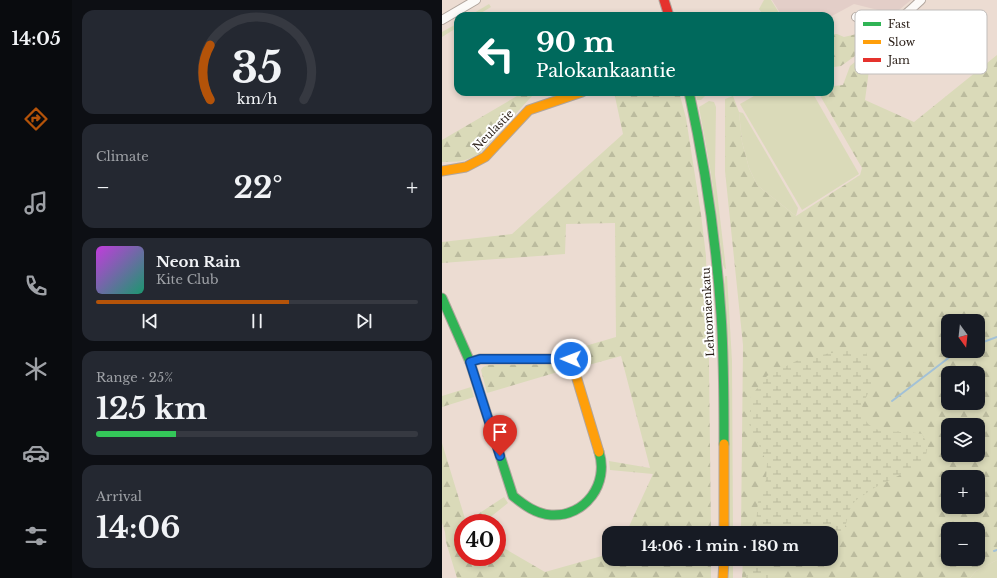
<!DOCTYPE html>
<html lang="en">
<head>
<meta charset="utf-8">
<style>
	:root { --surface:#171b24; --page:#242831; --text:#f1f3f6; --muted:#9ea1a6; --line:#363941; --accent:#b45309 }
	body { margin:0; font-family:"Libre Baskerville",serif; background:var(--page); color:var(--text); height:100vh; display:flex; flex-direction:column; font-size:15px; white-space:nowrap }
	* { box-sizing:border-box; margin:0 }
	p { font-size:13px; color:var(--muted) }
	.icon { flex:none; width:22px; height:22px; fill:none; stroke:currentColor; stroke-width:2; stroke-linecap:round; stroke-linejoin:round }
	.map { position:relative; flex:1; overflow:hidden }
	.details { display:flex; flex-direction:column; gap:10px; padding:10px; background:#0d0f14; width:370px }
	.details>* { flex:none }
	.guide { position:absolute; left:12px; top:12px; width:380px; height:84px; border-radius:12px; box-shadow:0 2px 6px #0003; background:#00695c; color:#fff; overflow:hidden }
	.needle { width:26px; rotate:165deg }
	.tools { position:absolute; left:499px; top:314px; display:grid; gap:8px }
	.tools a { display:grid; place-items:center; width:44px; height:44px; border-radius:8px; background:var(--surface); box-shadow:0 2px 6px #0003; font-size:20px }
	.speed { position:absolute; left:12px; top:514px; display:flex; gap:8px; font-size:20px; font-weight:700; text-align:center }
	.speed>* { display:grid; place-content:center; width:52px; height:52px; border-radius:50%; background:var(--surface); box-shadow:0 2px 6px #0003; line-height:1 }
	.speed .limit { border:6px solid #d22; background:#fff; color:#111 }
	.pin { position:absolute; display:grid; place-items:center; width:34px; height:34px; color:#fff; margin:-41px -17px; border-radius:50% 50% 50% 0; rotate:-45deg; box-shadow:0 0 4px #0007 }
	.pin .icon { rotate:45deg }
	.me { position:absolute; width:44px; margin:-22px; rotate:271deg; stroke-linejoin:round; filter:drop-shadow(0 0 3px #0008) }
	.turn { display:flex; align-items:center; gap:14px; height:84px; padding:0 16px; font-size:18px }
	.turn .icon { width:52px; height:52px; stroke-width:2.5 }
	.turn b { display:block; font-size:28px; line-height:34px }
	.big { font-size:30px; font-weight:700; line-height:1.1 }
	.details .tile { flex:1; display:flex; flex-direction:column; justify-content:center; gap:6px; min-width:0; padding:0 14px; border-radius:12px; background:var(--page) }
	.details .dial { align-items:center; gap:0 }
	.dial svg { height:104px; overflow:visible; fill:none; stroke:var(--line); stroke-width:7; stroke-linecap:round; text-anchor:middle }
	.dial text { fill:var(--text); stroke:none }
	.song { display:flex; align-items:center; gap:12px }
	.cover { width:48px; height:48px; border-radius:6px; background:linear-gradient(135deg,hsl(290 70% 55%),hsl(160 70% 35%)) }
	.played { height:4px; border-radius:2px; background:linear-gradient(90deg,var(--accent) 60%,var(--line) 60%) }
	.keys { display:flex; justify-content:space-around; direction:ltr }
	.heat { display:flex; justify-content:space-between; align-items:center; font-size:22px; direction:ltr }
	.charge { height:6px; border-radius:3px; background:linear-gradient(90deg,#34c759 25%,var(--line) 0) }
	.trip { position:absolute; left:160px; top:526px; width:236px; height:40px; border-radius:12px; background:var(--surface); box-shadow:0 2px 6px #0003; font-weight:700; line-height:40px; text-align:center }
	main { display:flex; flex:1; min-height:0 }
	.tabs { display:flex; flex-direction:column; width:72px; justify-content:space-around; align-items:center; background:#090b0e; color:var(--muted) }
	.tabs .icon { width:28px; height:28px }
	.tabs .on { color:var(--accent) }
	.tabs b { font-size:18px; color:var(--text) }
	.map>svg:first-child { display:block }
</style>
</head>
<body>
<main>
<nav class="tabs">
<b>14:05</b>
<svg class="icon on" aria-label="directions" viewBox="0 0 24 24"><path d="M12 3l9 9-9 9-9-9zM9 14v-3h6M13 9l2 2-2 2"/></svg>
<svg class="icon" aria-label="music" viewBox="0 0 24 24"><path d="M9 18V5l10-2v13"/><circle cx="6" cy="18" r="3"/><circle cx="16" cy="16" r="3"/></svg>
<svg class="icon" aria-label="phone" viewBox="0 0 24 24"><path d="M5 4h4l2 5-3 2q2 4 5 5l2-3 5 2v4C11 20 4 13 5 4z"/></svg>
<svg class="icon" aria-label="climate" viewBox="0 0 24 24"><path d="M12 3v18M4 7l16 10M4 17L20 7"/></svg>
<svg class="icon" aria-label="car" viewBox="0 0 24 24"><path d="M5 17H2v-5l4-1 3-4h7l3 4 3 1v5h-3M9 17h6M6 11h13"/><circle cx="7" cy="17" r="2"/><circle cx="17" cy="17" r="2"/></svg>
<svg class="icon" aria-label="filters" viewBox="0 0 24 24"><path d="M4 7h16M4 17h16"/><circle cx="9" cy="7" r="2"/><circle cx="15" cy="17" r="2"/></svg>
</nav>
<section class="details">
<div class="tile dial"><svg viewBox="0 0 100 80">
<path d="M14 69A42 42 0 1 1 86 69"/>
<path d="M14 69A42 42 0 0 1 14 27" stroke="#b45309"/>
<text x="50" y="56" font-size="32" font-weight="700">35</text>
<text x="50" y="72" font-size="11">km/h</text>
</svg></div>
<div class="tile"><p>Climate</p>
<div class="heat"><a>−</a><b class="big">22°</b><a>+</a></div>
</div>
<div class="tile">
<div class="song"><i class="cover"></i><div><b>Neon Rain</b><p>Kite Club</p></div></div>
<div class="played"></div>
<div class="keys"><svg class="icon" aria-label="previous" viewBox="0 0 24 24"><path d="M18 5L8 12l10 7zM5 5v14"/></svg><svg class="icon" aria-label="pause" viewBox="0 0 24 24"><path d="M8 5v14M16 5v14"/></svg><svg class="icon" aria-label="next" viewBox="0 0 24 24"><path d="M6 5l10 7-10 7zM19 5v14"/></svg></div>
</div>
<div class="tile"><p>Range · 25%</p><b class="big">125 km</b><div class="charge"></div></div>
<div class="tile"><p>Arrival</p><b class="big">14:06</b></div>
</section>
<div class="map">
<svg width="555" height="578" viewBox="0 0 555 578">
	<defs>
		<pattern id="forest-firs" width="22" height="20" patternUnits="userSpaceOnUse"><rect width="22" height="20" fill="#dadab9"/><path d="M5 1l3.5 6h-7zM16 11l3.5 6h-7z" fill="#bbbb9e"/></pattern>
		<pattern id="wetland-marsh" width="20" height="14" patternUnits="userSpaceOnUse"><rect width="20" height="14" fill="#dadab9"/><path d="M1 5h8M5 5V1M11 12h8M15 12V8" fill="none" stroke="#bbbb9e"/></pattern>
	</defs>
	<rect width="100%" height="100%" fill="#ecdcd2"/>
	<polygon fill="#e3cec8" points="330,0 469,0 452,14 412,4 388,17 388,16 340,16"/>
	<g fill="#dadab9">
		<polygon points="322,0 329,0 339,16 322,16 317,9"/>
		<polygon points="47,4 49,7 34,16 27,16"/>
		<polygon points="16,23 16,27 0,37 0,32"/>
		<polygon points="253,92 267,92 259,100 255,100"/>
		<polygon points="319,92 370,92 417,174 360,210 298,104"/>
		<polygon points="267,101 272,102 274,107 273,175 284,269 283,269 281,265 269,174 257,107"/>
		<polygon points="297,112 301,113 356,208 354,216 315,185 307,168 300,142"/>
		<polygon points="283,276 285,276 290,361 291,533 287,533 282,284"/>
		<rect x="287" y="559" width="4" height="19"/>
		<polygon points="555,560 555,578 528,578 534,571"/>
	</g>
	<g fill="url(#forest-firs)" fill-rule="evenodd">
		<polygon points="419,33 423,37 420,51 399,66 392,67 388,65 388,34 395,34 402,37"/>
		<path d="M430 48 423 100 472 122 555 55V560L534 571 528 578H300L301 559H389V533H299L301 345 283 171V99L291 96 297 112 300 142 307 168 315 185 354 216 418 175 420 168 376 92H388V76L391 86 401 85 408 66ZM506 321H536V351H506ZM506 373H536V403H506ZM506 425H536V455H506ZM506 477H536V507H506ZM506 529H536V559H506Z"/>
		<path d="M82 92H104L90 96 38 153C24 162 16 162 0 162V140Z"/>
		<polygon points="172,92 237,92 244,118 259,214 264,256 267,360 269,533 184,533 211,474 168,470 167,461 208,468 179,356 143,366 133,349 174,337 173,223 124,224 123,254 0,263 0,242 70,234 181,134"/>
		<polygon points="121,364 123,364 126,369 45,393 39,370 41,367 46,365"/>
		<polygon points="29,387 32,397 0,407 0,396"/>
		<polygon points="0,443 24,522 62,497 66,503 41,523 21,523 21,557 55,557 55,544 103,572 167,554 167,559 269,559 269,578 15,578 4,542 3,532 0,523"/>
	</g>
	<g fill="url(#wetland-marsh)">
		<path d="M423 349C427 361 431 374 429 386 427 394 420 402 420 409 420 419 428 428 437 430 451 433 466 431 480 434L486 445 484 455 479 462 468 470 432 488 413 501 408 509 400 538 389 549V533H320L314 524 316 502 324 480 325 463 307 424 309 396 325 376 354 361 388 353Z"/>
		<polygon points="306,559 316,559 331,578 304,578"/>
		<path d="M344 559H373C363 564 354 564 344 559Z"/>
	</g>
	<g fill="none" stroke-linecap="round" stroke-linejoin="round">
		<g stroke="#a2c1d7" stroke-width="2">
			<polyline points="536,344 555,337"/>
			<polyline points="450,401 513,353 518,351"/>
			<polyline points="552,551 555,550"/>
		</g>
		<defs>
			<g id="street">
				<path d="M414 17C422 20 431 24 439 24 454 26 469 9 479 0"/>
				<polyline points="0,20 34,0"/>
			</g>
			<g id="fast">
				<path d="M247 92C263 165 274 239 279 314 282 357 282 401 282 444"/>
				<path d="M0 298 28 362 71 496C82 505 94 514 109 515 144 517 167 483 157 452"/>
			</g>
			<g id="slow">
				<polyline points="0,171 24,167 43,157 87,110 140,92"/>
				<polyline points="28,362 38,359 129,359 157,452"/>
				<polyline points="282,533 282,444"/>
				<polyline points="281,578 282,559"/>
			</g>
			<polyline id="jam" points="222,0 227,16"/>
		</defs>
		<use href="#street" stroke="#b1a59d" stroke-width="10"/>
		<use href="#fast" stroke="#b1a59d" stroke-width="11"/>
		<use href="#slow" stroke="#b1a59d" stroke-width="11"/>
		<use href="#jam" stroke="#b1a59d" stroke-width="11"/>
		<use href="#street" stroke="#fcfaf8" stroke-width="8"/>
		<use href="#fast" stroke="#30b455" stroke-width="9"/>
		<use href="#slow" stroke="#ff9f0a" stroke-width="9"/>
		<use href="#jam" stroke="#e5322d" stroke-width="9"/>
	</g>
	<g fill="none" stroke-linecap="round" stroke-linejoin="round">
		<defs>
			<polyline id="route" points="58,456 28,362 38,359 129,359"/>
		</defs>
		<use href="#route" stroke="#114b97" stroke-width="10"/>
		<use href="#route" stroke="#1a73e8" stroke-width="7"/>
	</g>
	<g text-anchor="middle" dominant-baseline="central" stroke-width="4" stroke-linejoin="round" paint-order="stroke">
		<g font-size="11" fill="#2d221b" stroke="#fff">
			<text transform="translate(51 130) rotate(-45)">Neulastie</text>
			<text transform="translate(266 312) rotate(-93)">Lehtomäenkatu</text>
		</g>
	</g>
	<rect x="413" y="10" width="132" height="64" rx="6" fill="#fff" stroke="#c0bdbb" stroke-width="1"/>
	<rect x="421" y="22" width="18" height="4" fill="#30b455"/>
	<rect x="421" y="40" width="18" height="4" fill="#ff9f0a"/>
	<rect x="421" y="58" width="18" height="4" fill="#e5322d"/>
	<g font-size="11" fill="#2d221b">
		<text x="446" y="28">Fast</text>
		<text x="446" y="46">Slow</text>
		<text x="446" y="64">Jam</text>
	</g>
</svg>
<div class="tools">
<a><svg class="needle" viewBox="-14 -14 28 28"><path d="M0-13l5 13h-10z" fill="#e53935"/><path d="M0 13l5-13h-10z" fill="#9ea1a6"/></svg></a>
<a><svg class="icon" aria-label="sound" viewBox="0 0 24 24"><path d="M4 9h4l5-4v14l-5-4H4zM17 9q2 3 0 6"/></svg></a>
<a><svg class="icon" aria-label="layers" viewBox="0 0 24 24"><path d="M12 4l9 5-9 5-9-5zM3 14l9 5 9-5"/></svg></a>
<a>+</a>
<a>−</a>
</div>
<div class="speed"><div class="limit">40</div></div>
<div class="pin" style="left:58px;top:456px;background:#d93025"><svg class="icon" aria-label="arrive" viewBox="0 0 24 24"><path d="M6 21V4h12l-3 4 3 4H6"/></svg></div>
<svg class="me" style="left:129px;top:359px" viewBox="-20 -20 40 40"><circle r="17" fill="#1a73e8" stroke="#fff" stroke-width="3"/><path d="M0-11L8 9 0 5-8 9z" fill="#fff"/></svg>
<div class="trip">14:06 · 1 min · 180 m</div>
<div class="guide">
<div class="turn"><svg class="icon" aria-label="left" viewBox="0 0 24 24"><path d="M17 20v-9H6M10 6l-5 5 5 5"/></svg><div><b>90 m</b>Palokankaantie</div></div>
</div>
</div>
</main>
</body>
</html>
